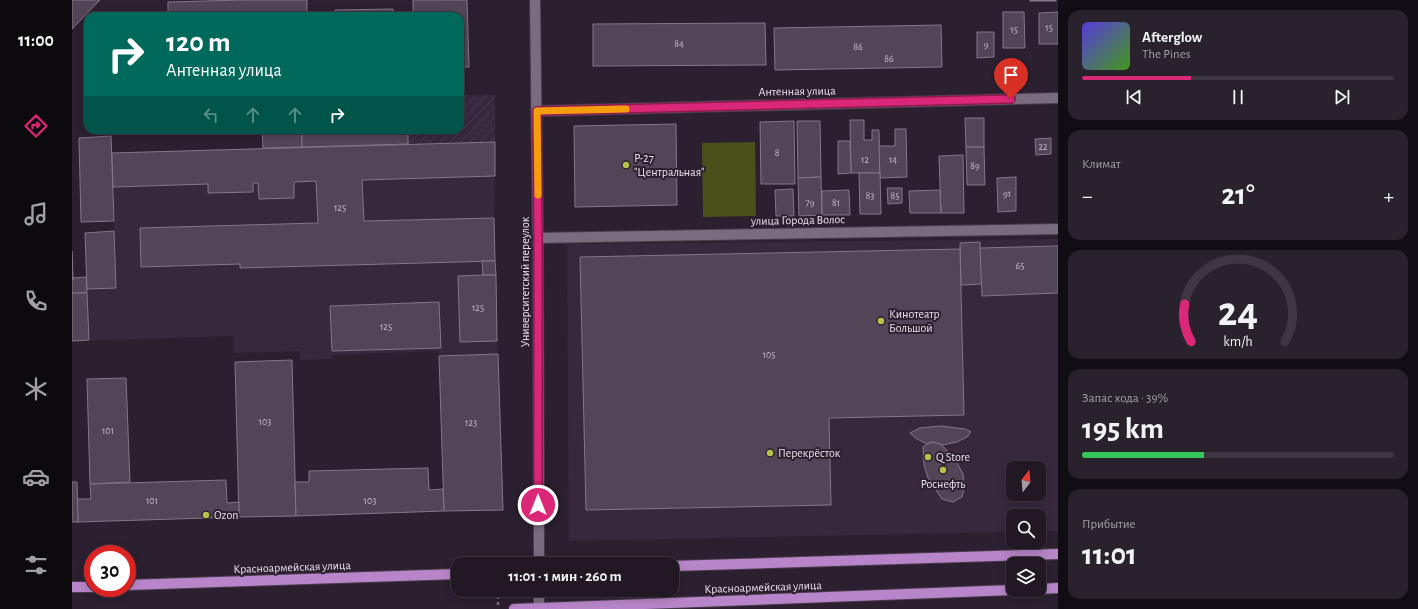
<!DOCTYPE html>
<html lang="ru">
<head>
<meta charset="utf-8">
<style>
	:root { --surface:#211824; --page:#29212c; --text:#f1f3f6; --muted:#a2a0a6; --line:#3e3741; --accent:#db2777 }
	body { margin:0; font-family:"Alegreya Sans",sans-serif; background:var(--page); color:var(--text); height:100vh; display:flex; flex-direction:column; font-size:15px; white-space:nowrap }
	* { box-sizing:border-box; margin:0 }
	p { font-size:13px; color:var(--muted) }
	.icon { flex:none; width:22px; height:22px; fill:none; stroke:currentColor; stroke-width:2; stroke-linecap:round; stroke-linejoin:round }
	.map { position:relative; flex:1; overflow:hidden }
	.panel { display:flex; flex-direction:column; gap:10px; padding:10px; background:#120d14; width:360px }
	.panel>* { flex:none }
	.banner { position:absolute; left:12px; top:12px; width:380px; height:122px; border-radius:12px; box-shadow:0 2px 10px #0003,0 0 0 1px var(--line); background:#00695c; color:#fff; overflow:hidden }
	.needle { width:26px; rotate:16deg }
	.fabs { position:absolute; left:934px; top:461px; display:grid; gap:8px }
	.fabs a { display:grid; place-items:center; width:40px; height:40px; border-radius:8px; background:var(--surface); box-shadow:0 2px 10px #0003,0 0 0 1px var(--line); font-size:20px }
	.speed { position:absolute; left:12px; top:545px; display:flex; gap:8px; font-size:20px; font-weight:700; text-align:center }
	.speed>* { display:grid; place-content:center; width:52px; height:52px; border-radius:50%; background:var(--surface); box-shadow:0 2px 10px #0003,0 0 0 1px var(--line); line-height:1 }
	.speed .limit { border:6px solid #d22; background:#fff; color:#111 }
	.pin { position:absolute; display:grid; place-items:center; width:34px; height:34px; color:#fff; margin:-41px -17px; border-radius:50% 50% 50% 0; rotate:-45deg; box-shadow:0 0 4px #0007 }
	.pin .icon { rotate:45deg }
	.me { position:absolute; width:44px; margin:-22px; rotate:0deg; stroke-linejoin:round; filter:drop-shadow(0 0 3px #0008) }
	.turn { display:flex; align-items:center; gap:14px; height:84px; padding:0 16px; font-size:18px }
	.turn .icon { width:52px; height:52px; stroke-width:2.5 }
	.turn b { display:block; font-size:28px; line-height:34px }
	.lanes { display:flex; align-items:center; height:38px; padding:0 16px; background:#0003; justify-content:center; gap:20px; direction:ltr }
	.lanes .off { opacity:.35 }
	.big { font-size:30px; font-weight:700; line-height:1.1 }
	.panel .card { flex:1; display:flex; flex-direction:column; justify-content:center; gap:6px; min-width:0; padding:0 14px; border-radius:12px; background:var(--page) }
	.panel .dial { align-items:center; gap:0 }
	.dial svg { height:104px; overflow:visible; fill:none; stroke:var(--line); stroke-width:7; stroke-linecap:round; text-anchor:middle }
	.dial text { fill:var(--text); stroke:none }
	.song { display:flex; align-items:center; gap:12px }
	.cover { width:48px; height:48px; border-radius:6px; background:linear-gradient(135deg,hsl(250 70% 55%),hsl(100 70% 35%)) }
	.played { height:4px; border-radius:2px; background:linear-gradient(90deg,var(--accent) 35%,var(--line) 35%) }
	.keys { display:flex; justify-content:space-around; direction:ltr }
	.heat { display:flex; justify-content:space-between; align-items:center; font-size:22px; direction:ltr }
	.charge { height:6px; border-radius:3px; background:linear-gradient(90deg,#34c759 39%,var(--line) 0) }
	.trip { position:absolute; left:379px; top:557px; width:228px; height:40px; border-radius:12px; background:var(--surface); box-shadow:0 2px 10px #0003,0 0 0 1px var(--line); font-weight:700; line-height:40px; text-align:center }
	main { display:flex; flex:1; min-height:0 }
	.tabs { display:flex; flex-direction:column; width:72px; justify-content:space-around; align-items:center; background:#0d0a0e; color:var(--muted) }
	.tabs .icon { width:28px; height:28px }
	.tabs .on { color:var(--accent) }
	.tabs b { font-size:18px; color:var(--text) }
	.map>svg:first-child { display:block }
</style>
</head>
<body>
<main>
<nav class="tabs">
<b>11:00</b>
<svg class="icon on" aria-label="directions" viewBox="0 0 24 24"><path d="M12 3l9 9-9 9-9-9zM9 14v-3h6M13 9l2 2-2 2"/></svg>
<svg class="icon" aria-label="music" viewBox="0 0 24 24"><path d="M9 18V5l10-2v13"/><circle cx="6" cy="18" r="3"/><circle cx="16" cy="16" r="3"/></svg>
<svg class="icon" aria-label="phone" viewBox="0 0 24 24"><path d="M5 4h4l2 5-3 2q2 4 5 5l2-3 5 2v4C11 20 4 13 5 4z"/></svg>
<svg class="icon" aria-label="climate" viewBox="0 0 24 24"><path d="M12 3v18M4 7l16 10M4 17L20 7"/></svg>
<svg class="icon" aria-label="car" viewBox="0 0 24 24"><path d="M5 17H2v-5l4-1 3-4h7l3 4 3 1v5h-3M9 17h6M6 11h13"/><circle cx="7" cy="17" r="2"/><circle cx="17" cy="17" r="2"/></svg>
<svg class="icon" aria-label="filters" viewBox="0 0 24 24"><path d="M4 7h16M4 17h16"/><circle cx="9" cy="7" r="2"/><circle cx="15" cy="17" r="2"/></svg>
</nav>
<div class="map">
<svg width="986" height="609" viewBox="0 0 986 609">
	<defs>
		<pattern id="industrial-furrows" width="10" height="10" patternUnits="userSpaceOnUse"><rect width="10" height="10" fill="#38283e"/><path d="M-1 1l2-2M0 10L10 0M9 11l2-2" fill="none" stroke="#4b3d51"/></pattern>
	</defs>
	<rect width="100%" height="100%" fill="#2c2030"/>
	<g fill="#38283e" fill-rule="evenodd">
		<polygon points="423,142 423,176 422,218 426,354 367,356 367,351 260,355 260,359 228,360 228,351 162,353 161,336 0,341 0,293 15,292 13,233 42,231 40,153"/>
		<path d="M986 239V531H967V516H941V532L497 541 495 244ZM941 468H967V494H941Z"/>
	</g>
	<polygon fill="url(#industrial-furrows)" points="388,95 423,95 423,142 230,147 230,130 388,130"/>
	<polygon fill="#4a501a" points="683,142 684,216 631,217 630,143"/>
	<g fill="#524557" stroke="#85768a">
		<polygon points="0,0 28,0 0,29"/>
		<polygon points="170,0 235,0 235,16 96,16 96,2"/>
		<polygon points="341,0 395,0 397,67 388,67 388,16 341,16"/>
		<rect x="958" y="0" width="26" height="1"/>
		<polygon points="321,9 322,16 264,16 263,10"/>
		<polygon points="931,12 952,12 953,48 931,48"/>
		<polygon points="986,12 986,44 967,44 967,13"/>
		<polygon points="693,23 694,65 521,66 521,24"/>
		<polygon points="869,25 870,67 703,70 702,28"/>
		<polygon points="905,32 922,32 922,57 905,58"/>
		<polygon points="893,118 912,118 912,147 894,147"/>
		<polygon points="778,120 792,120 792,140 800,140 800,130 807,130 808,173 779,173"/>
		<polygon points="722,121 723,184 689,184 688,122"/>
		<polygon points="725,121 748,121 749,177 726,178"/>
		<polygon points="604,124 605,205 503,207 502,126"/>
		<polygon points="823,129 834,129 835,177 808,178 807,146 823,146"/>
		<polygon points="190,130 230,130 230,147 191,148"/>
		<polygon points="230,130 336,130 336,144 230,147"/>
		<polygon points="39,136 42,221 9,222 7,138"/>
		<polygon points="979,138 979,154 964,155 963,139"/>
		<polygon points="766,141 778,141 779,173 766,174"/>
		<polygon points="423,142 423,176 290,180 292,221 422,218 423,261 168,268 168,264 69,267 68,228 246,223 244,181 222,182 222,198 187,199 186,183 181,183 181,192 136,193 136,184 41,187 40,153"/>
		<polygon points="894,147 912,147 913,185 895,185"/>
		<polygon points="891,155 892,213 869,213 867,156"/>
		<polygon points="787,173 808,173 809,214 788,214"/>
		<polygon points="749,177 750,215 727,216 726,178"/>
		<polygon points="944,177 944,211 926,212 925,178"/>
		<polygon points="815,188 830,188 830,203 816,204"/>
		<polygon points="721,189 722,216 704,216 703,190"/>
		<polygon points="777,190 778,215 750,215 750,191"/>
		<polygon points="868,190 869,213 838,213 837,191"/>
		<polygon points="42,231 44,288 15,289 13,233"/>
		<polygon points="908,242 910,284 889,285 888,243"/>
		<polygon points="986,246 986,293 910,296 908,248"/>
		<polygon points="888,249 892,415 757,418 759,505 514,510 508,257"/>
		<polygon points="0,251 1,280 0,280"/>
		<polygon points="410,261 423,261 424,275 411,275"/>
		<polygon points="411,275 424,275 425,341 388,342 386,276"/>
		<polygon points="14,277 15,293 0,293 0,280 1,280 1,278"/>
		<polygon points="0,293 15,293 17,340 0,341"/>
		<polygon points="367,302 369,348 260,351 258,306"/>
		<polygon points="426,354 431,510 372,511 367,356"/>
		<polygon points="220,360 224,516 167,517 163,362"/>
		<polygon points="54,378 58,482 18,484 15,379"/>
		<polygon points="869,426 893,429 899,432 895,437 885,442 870,445 861,442 855,444 845,439 838,433 848,428"/>
		<polygon points="861,442 870,445 884,461 891,474 892,488 890,497 881,502 870,499 856,478 852,465 851,447 855,444"/>
		<polygon points="356,468 357,490 371,489 372,511 224,516 223,482 237,482 237,471"/>
		<polygon points="154,480 155,503 167,502 167,517 6,522 5,499 19,499 18,484"/>
		<polygon points="0,482 5,482 6,522 0,522"/>
	</g>
	<g fill="none" stroke-linecap="round" stroke-linejoin="round">
		<defs>
			<g id="minor">
				<polyline points="463,0 466,238 467,564"/>
				<polyline points="465,111 986,98"/>
				<polyline points="466,238 986,229"/>
				<polyline points="467,590 467,609"/>
			</g>
			<g id="major">
				<polyline points="600,566 986,554"/>
				<polyline points="55,585 386,574"/>
				<polyline points="0,587 21,587"/>
				<polyline points="967,589 986,588"/>
				<polyline points="442,609 941,590"/>
			</g>
		</defs>
		<use href="#minor" stroke="#483d4b" stroke-width="12"/>
		<use href="#major" stroke="#483d4b" stroke-width="12"/>
		<polyline stroke="#796e7c" stroke-width="2.5" stroke-dasharray="3 3" stroke-linecap="butt" points="426,590 426,605"/>
		<use href="#minor" stroke="#7a6c7f" stroke-width="10"/>
		<use href="#major" stroke="#b885ca" stroke-width="10"/>
	</g>
	<g fill="none" stroke-linecap="round" stroke-linejoin="round">
		<defs>
			<polyline id="route" points="466,505 466,238 465,111 939,99"/>
		</defs>
		<use href="#route" stroke="#8e194d" stroke-width="10"/>
		<use href="#route" stroke="#db2777" stroke-width="7"/>
		<polyline stroke="#f59e0b" stroke-width="7" points="466,195 465,111 554,109"/>
	</g>
	<g fill="#b5c249" stroke="#2c2030" stroke-width="1.5">
		<circle cx="554" cy="165" r="4"/>
		<circle cx="809" cy="321" r="4"/>
		<circle cx="698" cy="453" r="4"/>
		<circle cx="856" cy="457" r="4"/>
		<circle cx="871" cy="470" r="4"/>
		<circle cx="134" cy="515" r="4"/>
	</g>
	<g text-anchor="middle" dominant-baseline="central" stroke-width="4" stroke-linejoin="round" paint-order="stroke">
		<g font-size="10" fill="#c5bcc8">
			<text x="977" y="28">15</text>
			<text x="942" y="30">15</text>
			<text x="607" y="44">84</text>
			<text x="914" y="45">9</text>
			<text x="786" y="47">86</text>
			<text x="817" y="59">86</text>
			<text x="971" y="147">22</text>
			<text x="705" y="153">8</text>
			<text x="793" y="160">12</text>
			<text x="821" y="160">14</text>
			<text x="903" y="166">89</text>
			<text x="935" y="194">91</text>
			<text x="798" y="196">83</text>
			<text x="823" y="196">85</text>
			<text x="738" y="203">79</text>
			<text x="764" y="203">81</text>
			<text x="268" y="208">125</text>
			<text x="948" y="266">65</text>
			<text x="406" y="308">125</text>
			<text x="314" y="327">125</text>
			<text x="697" y="355">105</text>
			<text x="193" y="422">103</text>
			<text x="399" y="423">123</text>
			<text x="36" y="431">101</text>
			<text x="80" y="501">101</text>
			<text x="298" y="501">103</text>
		</g>
		<g font-size="12" fill="#ebe3ee" stroke="#2c2030">
			<text transform="translate(725 91) rotate(-1)">Антенная улица</text>
			<text transform="translate(726 220) rotate(-1)">улица Города Волос</text>
			<text transform="translate(453 282) rotate(-90)">Университетский переулок</text>
			<text transform="translate(220 567) rotate(-2)">Красноармейская улица</text>
			<text transform="translate(691 587) rotate(-2)">Красноармейская улица</text>
		</g>
		<g font-size="12" fill="#ebe3ee" stroke="#2c2030" text-anchor="start">
			<text x="562" y="158">Р-27<tspan x="562" dy="14">"Центральная"</tspan></text>
			<text x="817" y="314">Кинотеатр<tspan x="817" dy="14">Большой</tspan></text>
			<text x="706" y="453">Перекрёсток</text>
			<text x="864" y="457">Q Store</text>
			<text x="871" y="484" text-anchor="middle">Роснефть</text>
			<text x="142" y="515">Ozon</text>
		</g>
	</g>
</svg>
<div class="fabs">
<a><svg class="needle" viewBox="-14 -14 28 28"><path d="M0-13l5 13h-10z" fill="#e53935"/><path d="M0 13l5-13h-10z" fill="#a2a0a6"/></svg></a>
<a><svg class="icon" aria-label="search" viewBox="0 0 24 24"><circle cx="10" cy="10" r="6"/><path d="M15 15l6 6"/></svg></a>
<a><svg class="icon" aria-label="layers" viewBox="0 0 24 24"><path d="M12 4l9 5-9 5-9-5zM3 14l9 5 9-5"/></svg></a>
</div>
<div class="speed"><div class="limit">30</div></div>
<div class="pin" style="left:939px;top:99px;background:#d93025"><svg class="icon" aria-label="arrive" viewBox="0 0 24 24"><path d="M6 21V4h12l-3 4 3 4H6"/></svg></div>
<svg class="me" style="left:466px;top:505px" viewBox="-20 -20 40 40"><circle r="17" fill="#db2777" stroke="#fff" stroke-width="3"/><path d="M0-11L8 9 0 5-8 9z" fill="#fff"/></svg>
<div class="trip">11:01 · 1 мин · 260 m</div>
<div class="banner">
<div class="turn"><svg class="icon" aria-label="right" viewBox="0 0 24 24"><path d="M7 20v-9h11M14 6l5 5-5 5"/></svg><div><b>120 m</b>Антенная улица</div></div>
<div class="lanes"><svg class="icon off" aria-label="left" viewBox="0 0 24 24"><path d="M17 20v-9H6M10 6l-5 5 5 5"/></svg><svg class="icon off" aria-label="ahead" viewBox="0 0 24 24"><path d="M12 20V5M6 11l6-6 6 6"/></svg><svg class="icon off" aria-label="ahead" viewBox="0 0 24 24"><path d="M12 20V5M6 11l6-6 6 6"/></svg><svg class="icon" aria-label="right" viewBox="0 0 24 24"><path d="M7 20v-9h11M14 6l5 5-5 5"/></svg></div>
</div>
</div>
<section class="panel">
<div class="card">
<div class="song"><i class="cover"></i><div><b>Afterglow</b><p>The Pines</p></div></div>
<div class="played"></div>
<div class="keys"><svg class="icon" aria-label="previous" viewBox="0 0 24 24"><path d="M18 5L8 12l10 7zM5 5v14"/></svg><svg class="icon" aria-label="pause" viewBox="0 0 24 24"><path d="M8 5v14M16 5v14"/></svg><svg class="icon" aria-label="next" viewBox="0 0 24 24"><path d="M6 5l10 7-10 7zM19 5v14"/></svg></div>
</div>
<div class="card"><p>Климат</p>
<div class="heat"><a>−</a><b class="big">21°</b><a>+</a></div>
</div>
<div class="card dial"><svg viewBox="0 0 100 80">
<path d="M14 69A42 42 0 1 1 86 69"/>
<path d="M14 69A42 42 0 0 1 9 40" stroke="#db2777"/>
<text x="50" y="56" font-size="32" font-weight="700">24</text>
<text x="50" y="72" font-size="11">km/h</text>
</svg></div>
<div class="card"><p>Запас хода · 39%</p><b class="big">195 km</b><div class="charge"></div></div>
<div class="card"><p>Прибытие</p><b class="big">11:01</b></div>
</section>
</main>
</body>
</html>
